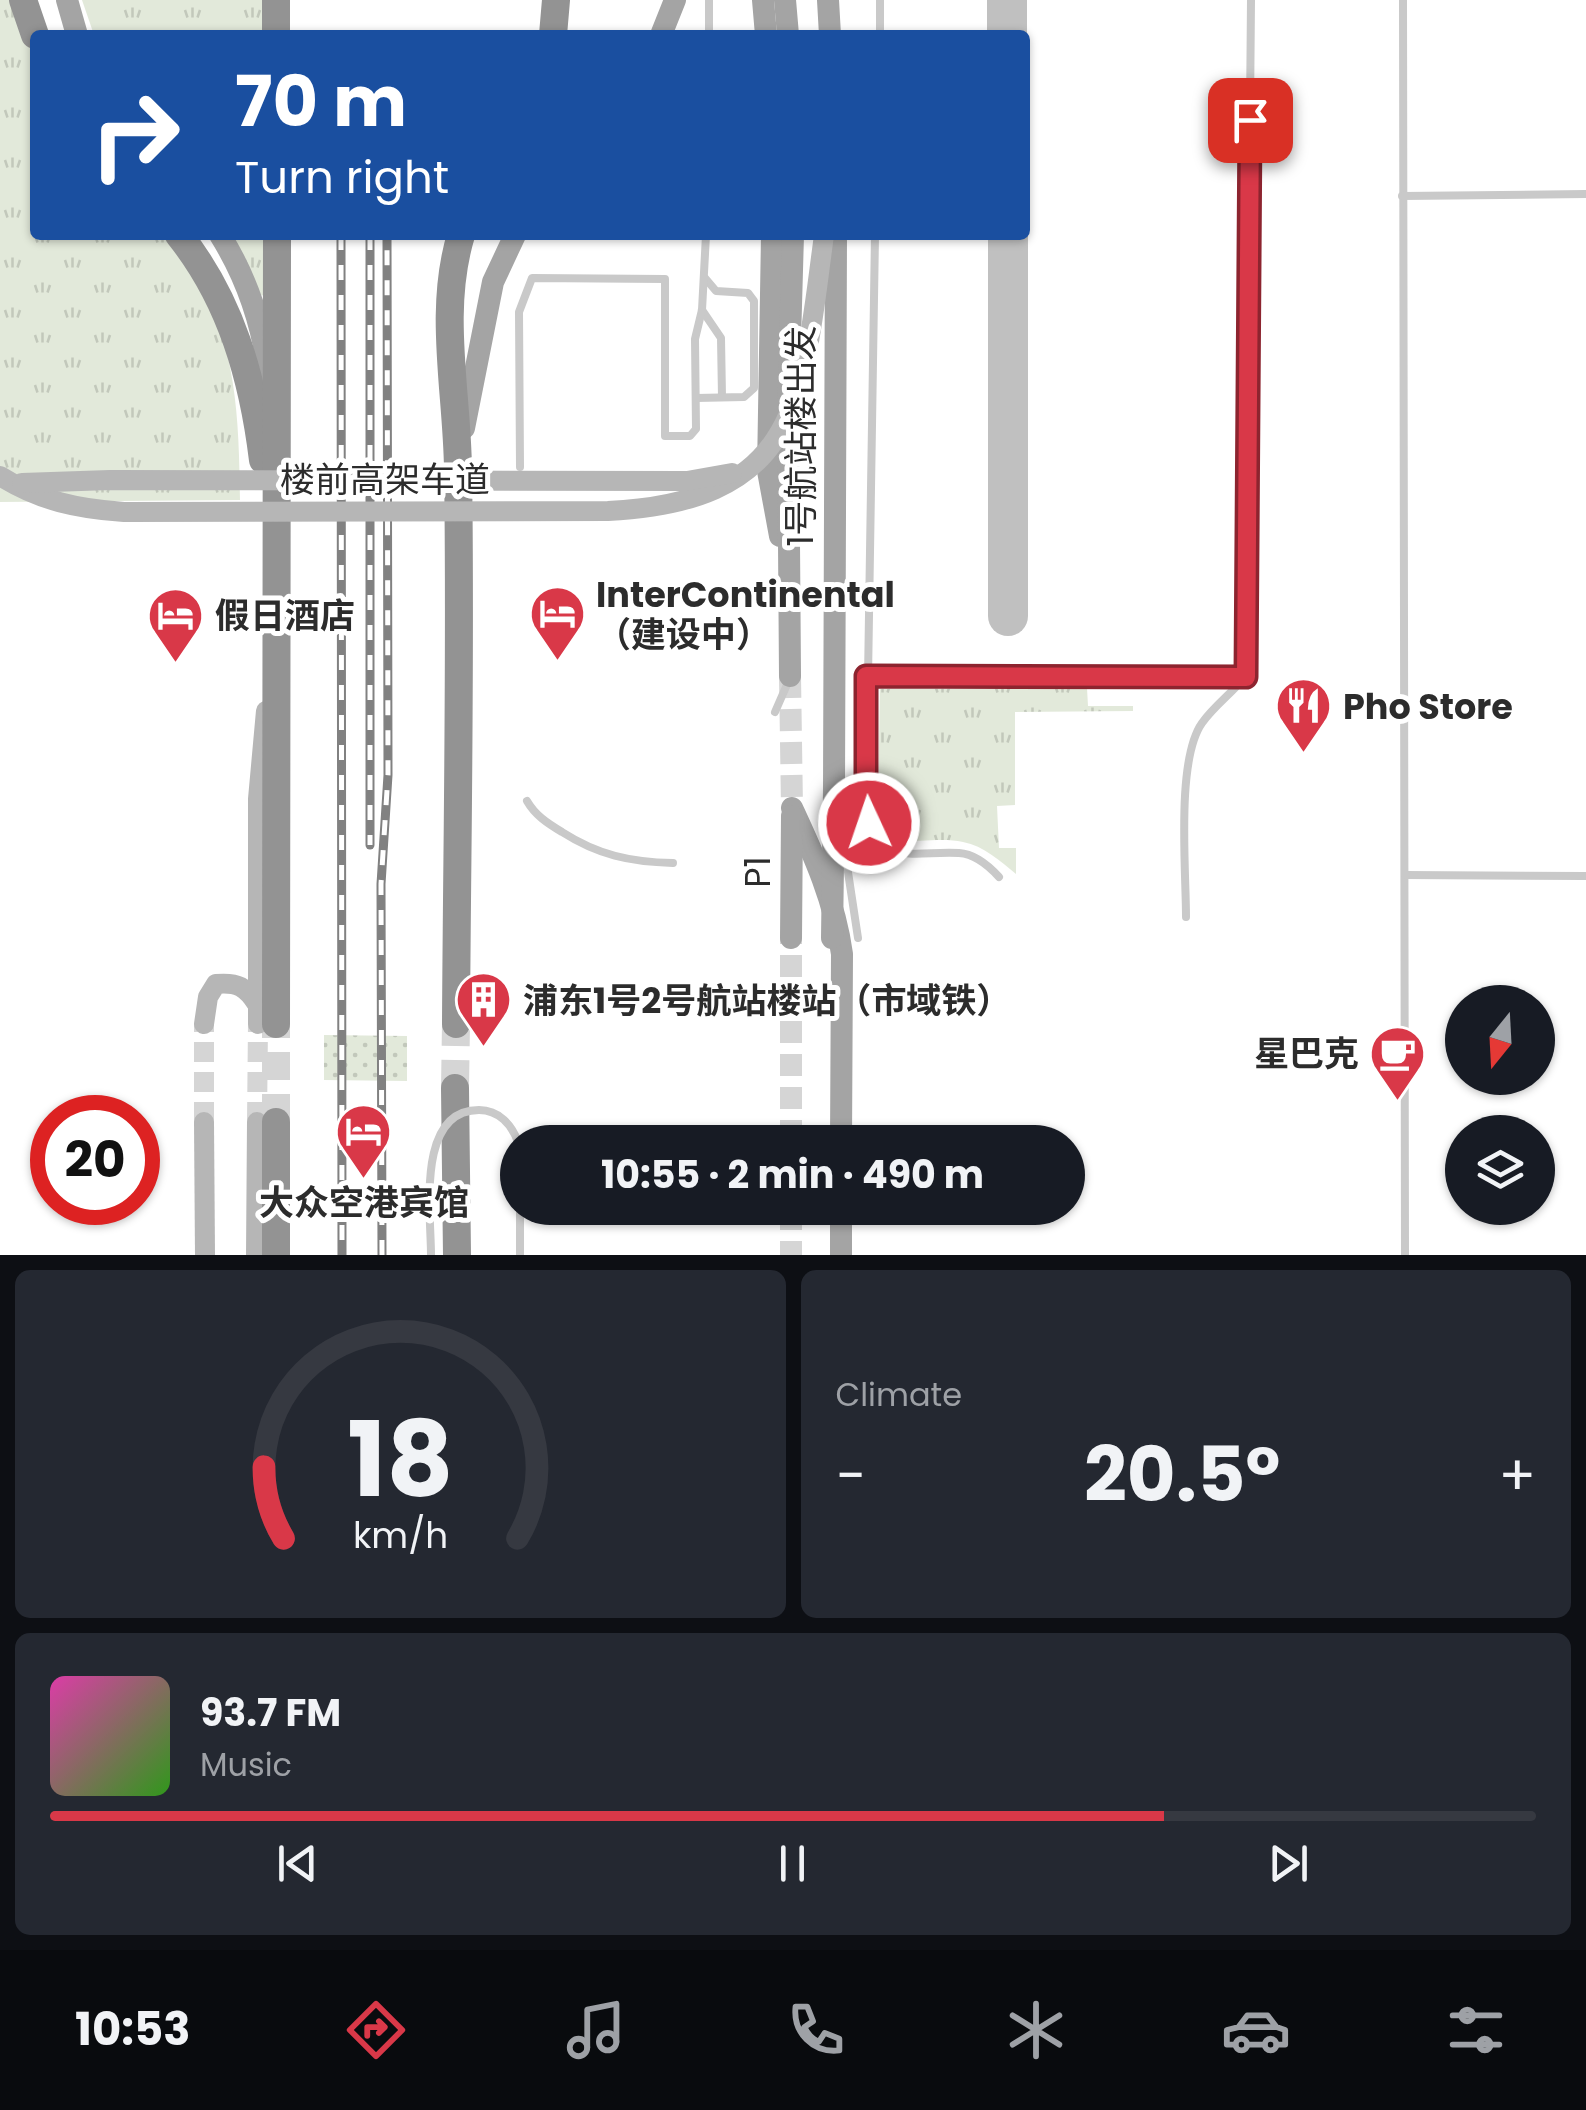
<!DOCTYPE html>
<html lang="en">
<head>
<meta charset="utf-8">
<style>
	:root { --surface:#171b24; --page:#242831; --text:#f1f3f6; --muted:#9ea1a6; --line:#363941; --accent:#d93848 }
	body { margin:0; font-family:Poppins,"Noto Sans SC",sans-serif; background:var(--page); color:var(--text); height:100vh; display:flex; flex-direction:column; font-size:38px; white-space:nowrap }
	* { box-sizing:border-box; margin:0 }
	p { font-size:32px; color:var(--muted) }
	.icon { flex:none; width:55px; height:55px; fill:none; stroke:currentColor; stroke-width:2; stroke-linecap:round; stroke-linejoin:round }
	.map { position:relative; height:1255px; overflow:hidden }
	.details { display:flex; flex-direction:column; gap:15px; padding:15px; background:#0d0f14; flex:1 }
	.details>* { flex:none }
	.guide { position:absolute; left:30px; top:30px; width:1000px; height:210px; border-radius:10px; box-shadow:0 2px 8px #0004; background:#1a4fa0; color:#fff; overflow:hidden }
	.needle { width:65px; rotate:198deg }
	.fabs { position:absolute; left:1445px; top:985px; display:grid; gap:20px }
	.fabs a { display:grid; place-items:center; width:110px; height:110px; border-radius:50%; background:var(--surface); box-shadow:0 2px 8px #0004; font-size:50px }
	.speed { position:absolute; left:30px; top:1095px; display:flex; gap:20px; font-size:50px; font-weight:700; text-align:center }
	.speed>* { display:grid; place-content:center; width:130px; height:130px; border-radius:50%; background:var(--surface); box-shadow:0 2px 8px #0004; line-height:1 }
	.speed .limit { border:15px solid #d22; background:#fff; color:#111 }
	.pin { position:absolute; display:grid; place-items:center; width:85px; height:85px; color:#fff; margin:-42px; border-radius:20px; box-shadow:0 5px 15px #0006 }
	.me { position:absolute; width:110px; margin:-55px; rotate:357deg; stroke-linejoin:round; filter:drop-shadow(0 0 8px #0008) }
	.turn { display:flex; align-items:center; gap:35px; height:210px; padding:0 40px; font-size:45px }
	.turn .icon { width:130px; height:130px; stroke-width:2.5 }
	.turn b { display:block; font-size:70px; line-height:85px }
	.big { font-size:75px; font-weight:700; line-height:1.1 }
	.details .card { flex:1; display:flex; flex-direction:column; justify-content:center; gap:15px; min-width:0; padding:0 35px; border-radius:15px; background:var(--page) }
	.details .dial { align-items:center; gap:0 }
	.dial svg { height:260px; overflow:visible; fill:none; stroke:var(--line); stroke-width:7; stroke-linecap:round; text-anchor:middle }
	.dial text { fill:var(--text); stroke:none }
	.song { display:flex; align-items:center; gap:30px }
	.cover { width:120px; height:120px; border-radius:15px; background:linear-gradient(135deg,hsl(320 70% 55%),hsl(110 70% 35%)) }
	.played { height:10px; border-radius:5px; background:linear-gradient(90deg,var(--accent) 75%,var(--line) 75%) }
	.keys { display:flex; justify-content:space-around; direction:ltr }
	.heat { display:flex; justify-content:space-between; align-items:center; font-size:55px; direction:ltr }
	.details .tiles { flex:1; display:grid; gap:15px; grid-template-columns:1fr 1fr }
	.card:last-child { grid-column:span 2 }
	.trip { position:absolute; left:500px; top:1125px; width:585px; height:100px; border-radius:50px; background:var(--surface); box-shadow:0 2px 8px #0004; font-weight:700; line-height:100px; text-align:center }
	.tab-bar { display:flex; height:160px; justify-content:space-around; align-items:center; background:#090b0e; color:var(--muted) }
	.tab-bar .icon { width:70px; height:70px }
	.tab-bar .on { color:var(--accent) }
	.tab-bar b { font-size:45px; color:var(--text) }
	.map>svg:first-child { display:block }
</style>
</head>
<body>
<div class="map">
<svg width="1586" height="1255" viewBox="0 0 1586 1255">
	<defs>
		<pattern id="grass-tufts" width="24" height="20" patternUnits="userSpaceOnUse" patternTransform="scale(2.5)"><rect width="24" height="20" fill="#e2e9da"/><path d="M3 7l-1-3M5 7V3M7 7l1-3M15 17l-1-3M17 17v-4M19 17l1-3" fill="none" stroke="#c2c8bb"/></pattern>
		<pattern id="garden-dots" width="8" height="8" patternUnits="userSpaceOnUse" patternTransform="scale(2.5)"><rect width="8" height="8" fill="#e2e9da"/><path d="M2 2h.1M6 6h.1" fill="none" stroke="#c2c8bb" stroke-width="1.8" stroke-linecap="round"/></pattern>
	</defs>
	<rect width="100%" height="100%" fill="#fff"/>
	<g fill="url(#grass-tufts)">
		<path d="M0 0H17L35 58V235H164C174 247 186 258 194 271 237 343 239 419 240 500L0 502Z"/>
		<polygon points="82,0 263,0 263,35 94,35"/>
		<polygon points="233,235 264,235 264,295 258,296"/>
		<path d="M1087 688 1088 706H1133V711L1015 712V805L997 806 999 848H1016V874C1000 861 984 846 963 842 926 834 894 857 878 808L880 689Z"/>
	</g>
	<polygon fill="url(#garden-dots)" points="324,1035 407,1036 407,1081 324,1080"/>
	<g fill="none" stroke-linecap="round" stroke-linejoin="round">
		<g stroke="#c0c0c0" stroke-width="40">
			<polyline points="1007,0 1007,35"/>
			<polyline points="1008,235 1008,616"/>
		</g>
		<g stroke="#d5d5d5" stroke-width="20" stroke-dasharray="20 10" stroke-linecap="butt">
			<polyline points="204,1122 204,1024"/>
			<polyline points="257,1122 258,1024"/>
		</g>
		<g stroke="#d5d5d5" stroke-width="22" stroke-dasharray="22 11" stroke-linecap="butt">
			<polyline points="790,676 792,808"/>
			<polyline points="791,1142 791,938"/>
			<polyline points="791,1208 791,1255"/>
		</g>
		<g stroke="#d5d5d5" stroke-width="28" stroke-dasharray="28 14" stroke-linecap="butt">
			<polyline points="455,1088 456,1024"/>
			<polyline points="276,1122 276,1024"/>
		</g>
		<g stroke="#c9c9c9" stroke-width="8">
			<polyline points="1403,0 1405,1255"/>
			<polyline points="709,35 709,0"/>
			<polyline points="880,35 880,0"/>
			<polyline points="1402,196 1586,194"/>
			<path d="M875 235 866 805C877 870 915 850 959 853 975 854 989 866 999 877"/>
			<polyline points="702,310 721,338 722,397"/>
			<polyline points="696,398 744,397 754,388 754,301 748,293 716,291 705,278"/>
			<polyline points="520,467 519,312 532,278 665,279 665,436 690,436 696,429 695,339 702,310 706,235"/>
			<polyline points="866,676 1245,677"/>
			<polyline points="775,712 789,680"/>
			<path d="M527 801C535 815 547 823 562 832 598 855 630 862 673 863"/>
			<polyline points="843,839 858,938"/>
			<polyline points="1405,875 1586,876"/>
			<path d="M1186 917C1186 869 1176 760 1202 723 1214 706 1232 693 1245 677L1251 0"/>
			<polyline points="520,1255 520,1208"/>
		</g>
		<g stroke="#b6b6b6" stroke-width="20">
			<path d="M204 1024 208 997 216 984C238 982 246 987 257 1004"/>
			<polyline points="258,1024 258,799 266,711"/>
			<polyline points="204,1122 205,1255"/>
			<polyline points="256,1255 257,1122"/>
		</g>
		<g stroke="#a4a4a4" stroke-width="22">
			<polyline points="67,0 77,35"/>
			<polyline points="763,0 766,35"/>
			<polyline points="785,0 788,35"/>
			<polyline points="828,0 830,35"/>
			<polyline points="661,35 675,0"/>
			<path d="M220 235C247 278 263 326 269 377"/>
			<polyline points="772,235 768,471 780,536"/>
			<polyline points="464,428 493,282 515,235"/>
			<polyline points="790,676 788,411 793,235"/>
			<polyline points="834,788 836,235"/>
			<path d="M792 808C814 855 835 902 842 954L841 1142"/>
			<polyline points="791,938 792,816"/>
			<polyline points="841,1255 841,1208"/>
		</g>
		<g stroke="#939393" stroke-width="28">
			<polyline points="23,0 35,35"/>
			<polyline points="276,0 276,35"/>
			<polyline points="553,35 556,0"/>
			<path d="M179 235C231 300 253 378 263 460"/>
			<polyline points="276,1024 277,235"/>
			<path d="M456 1024C457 839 461 654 458 469 457 391 438 311 461 235"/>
			<polyline points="455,1088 457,1255"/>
			<polyline points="276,1122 276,1255"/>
		</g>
		<defs>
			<g id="rail">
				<polyline points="341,235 342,1255"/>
				<polyline points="370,235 370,845"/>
				<polyline points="382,1255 381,884 388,775 387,235"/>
			</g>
		</defs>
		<use href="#rail" stroke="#818181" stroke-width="9"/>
		<use href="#rail" stroke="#fff" stroke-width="5" stroke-dasharray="15" stroke-linecap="butt"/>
		<path stroke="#c9c9c9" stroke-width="8" d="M431 1255C431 1213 416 1110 479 1110 499 1110 512 1125 518 1142"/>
		<g stroke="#b6b6b6" stroke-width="20">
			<path d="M0 476C39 501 79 509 124 512L608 511C804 501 802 396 824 235"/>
			<polyline points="22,483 110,480 687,481 732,473"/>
		</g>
		<polyline stroke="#a4a4a4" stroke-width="22" points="832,938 834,788"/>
	</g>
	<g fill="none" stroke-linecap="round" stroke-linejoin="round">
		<defs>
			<polyline id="route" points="869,823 866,806 866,676 1246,677 1250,120"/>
		</defs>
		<use href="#route" stroke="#8d242f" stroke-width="25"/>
		<use href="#route" stroke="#d93848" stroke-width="18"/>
	</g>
	<defs>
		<symbol id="hotel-pin" viewBox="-11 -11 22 30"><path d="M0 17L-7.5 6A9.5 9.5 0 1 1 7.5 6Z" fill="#d93848" stroke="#fff"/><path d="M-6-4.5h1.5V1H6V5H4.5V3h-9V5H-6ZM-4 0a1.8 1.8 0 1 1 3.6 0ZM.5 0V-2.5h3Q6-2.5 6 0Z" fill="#fff"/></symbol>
		<symbol id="restaurant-pin" viewBox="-11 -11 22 30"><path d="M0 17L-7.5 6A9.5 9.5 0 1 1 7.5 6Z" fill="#d93848" stroke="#fff"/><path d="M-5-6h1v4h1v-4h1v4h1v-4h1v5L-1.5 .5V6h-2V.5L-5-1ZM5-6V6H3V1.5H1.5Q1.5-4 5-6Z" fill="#fff"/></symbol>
		<symbol id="building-pin" viewBox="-11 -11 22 30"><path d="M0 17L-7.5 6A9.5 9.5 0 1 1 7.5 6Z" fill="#d93848" stroke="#fff"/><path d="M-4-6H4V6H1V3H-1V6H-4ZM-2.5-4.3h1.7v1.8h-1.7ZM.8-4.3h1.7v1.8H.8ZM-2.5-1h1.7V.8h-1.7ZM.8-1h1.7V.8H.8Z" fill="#fff"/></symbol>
		<symbol id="cafe-pin" viewBox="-11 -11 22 30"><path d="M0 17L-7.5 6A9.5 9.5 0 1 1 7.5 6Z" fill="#d93848" stroke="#fff"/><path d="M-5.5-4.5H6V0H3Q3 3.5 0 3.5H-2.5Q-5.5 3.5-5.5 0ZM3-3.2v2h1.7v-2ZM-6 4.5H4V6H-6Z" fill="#fff"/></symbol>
	</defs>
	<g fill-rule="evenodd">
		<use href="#hotel-pin" x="526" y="582" width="63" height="86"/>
		<use href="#hotel-pin" x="144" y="584" width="63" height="86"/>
		<use href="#restaurant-pin" x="1272" y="674" width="63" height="86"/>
		<use href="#building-pin" x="452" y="968" width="63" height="86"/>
		<use href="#cafe-pin" x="1366" y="1022" width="63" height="86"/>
		<use href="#hotel-pin" x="332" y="1100" width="63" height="86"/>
	</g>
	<g text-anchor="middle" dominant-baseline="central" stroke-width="10" stroke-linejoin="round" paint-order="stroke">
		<g font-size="35" fill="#2c2c2c" stroke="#fff">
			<text transform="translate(800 436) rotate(-90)">1号航站楼出发</text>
			<text x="385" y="479">楼前高架车道</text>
			<text transform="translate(757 872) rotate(-90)">P1</text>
		</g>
		<g font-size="35" font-weight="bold" fill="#2c2c2c" stroke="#fff" text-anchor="start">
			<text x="596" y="594">InterContinental<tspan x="596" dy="40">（建设中）</tspan></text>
			<text x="215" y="615">假日酒店</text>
			<text x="1343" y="706">Pho Store</text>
			<text x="523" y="1000">浦东1号2号航站楼站（市域铁）</text>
			<text x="1359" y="1053" text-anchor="end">星巴克</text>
			<text x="364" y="1202" text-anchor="middle">大众空港宾馆</text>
		</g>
	</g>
</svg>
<div class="fabs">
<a><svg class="needle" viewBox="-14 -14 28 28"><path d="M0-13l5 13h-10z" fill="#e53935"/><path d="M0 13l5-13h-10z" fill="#9ea1a6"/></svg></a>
<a><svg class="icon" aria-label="layers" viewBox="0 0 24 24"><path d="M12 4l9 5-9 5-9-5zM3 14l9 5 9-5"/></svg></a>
</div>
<div class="speed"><div class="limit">20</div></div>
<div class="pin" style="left:1250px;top:120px;background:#d93025"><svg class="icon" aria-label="arrive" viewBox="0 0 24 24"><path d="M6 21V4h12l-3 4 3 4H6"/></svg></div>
<svg class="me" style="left:869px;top:823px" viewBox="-20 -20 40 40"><circle r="17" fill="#d93848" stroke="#fff" stroke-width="3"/><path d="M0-11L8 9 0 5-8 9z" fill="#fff"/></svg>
<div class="trip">10:55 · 2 min · 490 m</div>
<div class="guide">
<div class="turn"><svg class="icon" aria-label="right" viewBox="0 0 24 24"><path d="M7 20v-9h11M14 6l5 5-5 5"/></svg><div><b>70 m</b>Turn right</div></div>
</div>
</div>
<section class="details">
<div class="tiles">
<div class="card dial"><svg viewBox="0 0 100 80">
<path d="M14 69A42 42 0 1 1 86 69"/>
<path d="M14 69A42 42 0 0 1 8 47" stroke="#d93848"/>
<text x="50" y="56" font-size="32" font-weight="700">18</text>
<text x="50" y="72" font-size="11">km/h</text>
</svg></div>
<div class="card"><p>Climate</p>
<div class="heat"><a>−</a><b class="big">20.5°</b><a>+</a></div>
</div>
<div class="card">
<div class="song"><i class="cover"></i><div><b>93.7 FM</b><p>Music</p></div></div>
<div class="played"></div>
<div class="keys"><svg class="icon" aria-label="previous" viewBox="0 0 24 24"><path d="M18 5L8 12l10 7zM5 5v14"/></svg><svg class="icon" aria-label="pause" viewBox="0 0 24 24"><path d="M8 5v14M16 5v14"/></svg><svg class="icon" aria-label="next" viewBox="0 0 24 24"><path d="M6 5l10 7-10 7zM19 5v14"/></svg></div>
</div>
</div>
</section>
<nav class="tab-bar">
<b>10:53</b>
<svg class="icon on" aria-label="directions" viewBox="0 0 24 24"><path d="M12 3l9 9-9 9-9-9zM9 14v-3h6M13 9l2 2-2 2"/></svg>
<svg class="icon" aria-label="music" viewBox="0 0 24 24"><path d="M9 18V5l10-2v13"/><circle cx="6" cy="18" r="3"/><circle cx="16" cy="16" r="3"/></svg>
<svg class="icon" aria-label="phone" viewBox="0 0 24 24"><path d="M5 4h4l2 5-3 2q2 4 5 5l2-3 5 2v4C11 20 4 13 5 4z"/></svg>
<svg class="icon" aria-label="climate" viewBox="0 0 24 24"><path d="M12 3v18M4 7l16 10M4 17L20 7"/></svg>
<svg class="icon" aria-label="car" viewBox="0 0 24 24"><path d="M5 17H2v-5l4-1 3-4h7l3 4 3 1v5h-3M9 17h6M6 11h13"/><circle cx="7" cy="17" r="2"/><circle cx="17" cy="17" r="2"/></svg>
<svg class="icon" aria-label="filters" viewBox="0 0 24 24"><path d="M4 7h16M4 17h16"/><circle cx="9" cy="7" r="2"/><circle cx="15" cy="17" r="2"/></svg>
</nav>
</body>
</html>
